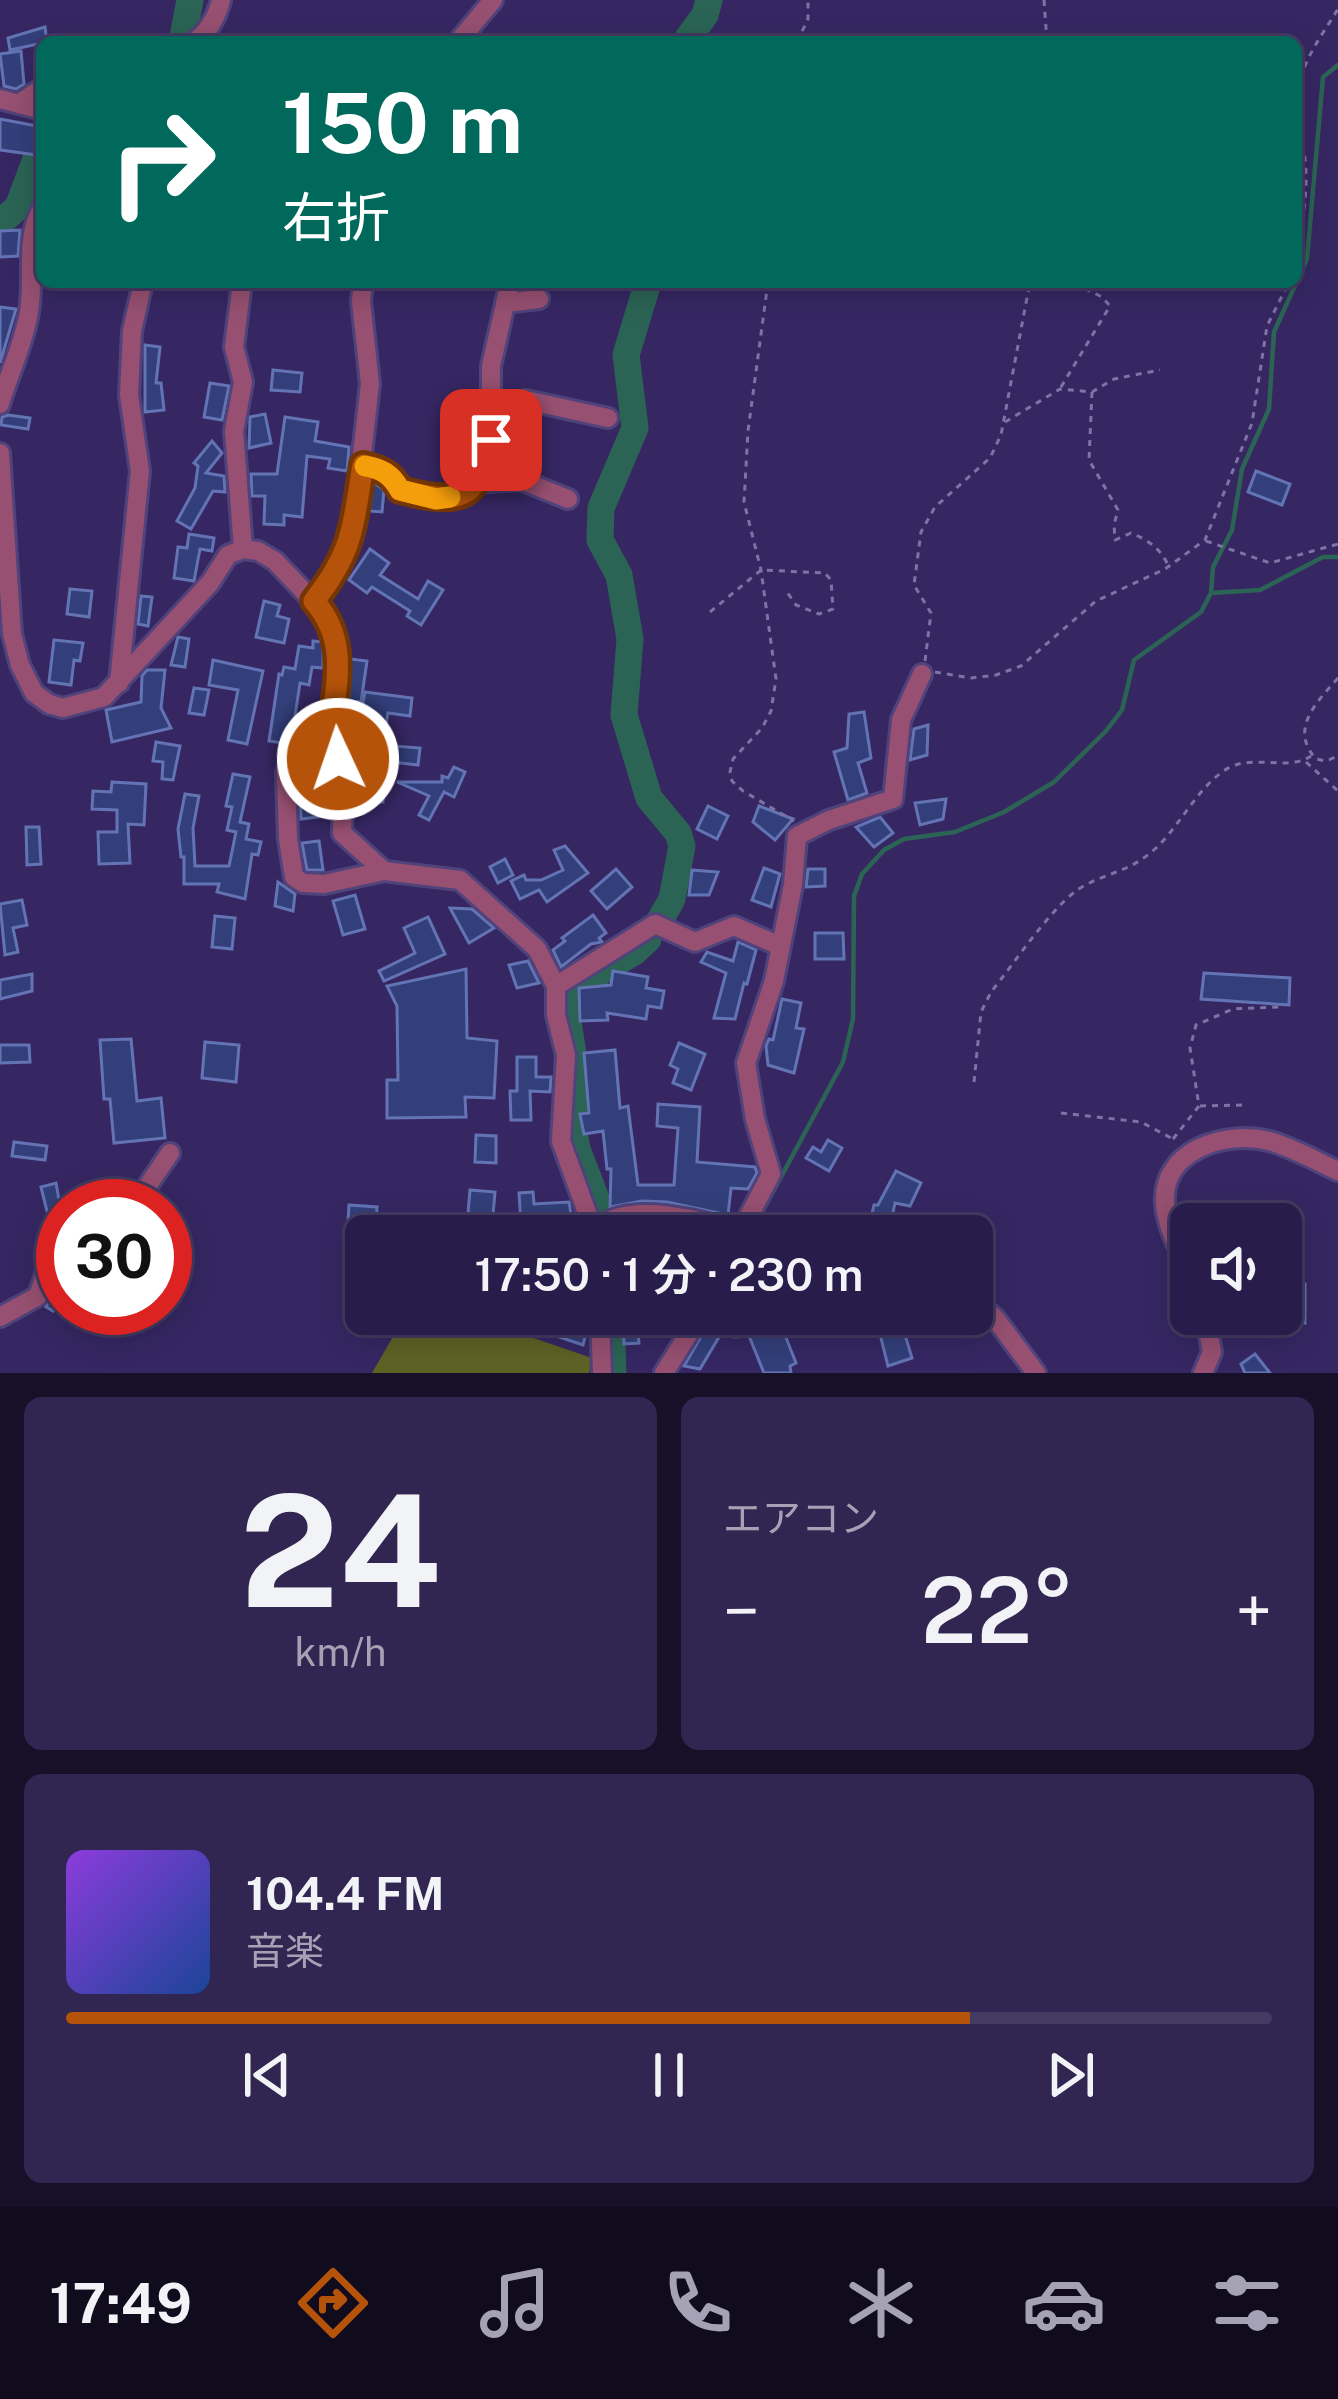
<!DOCTYPE html>
<html lang="ja">
<head>
<meta charset="utf-8">
<style>
	:root { --surface:#281d4a; --page:#302651; --text:#f1f3f6; --muted:#a5a2b5; --line:#443b62; --accent:#b45309 }
	body { margin:0; font-family:"Public Sans","Noto Sans JP",sans-serif; background:var(--page); color:var(--text); height:100vh; display:flex; flex-direction:column; font-size:45px; white-space:nowrap }
	* { box-sizing:border-box; margin:0 }
	p { font-size:39px; color:var(--muted) }
	.icon { flex:none; width:66px; height:66px; fill:none; stroke:currentColor; stroke-width:2; stroke-linecap:round; stroke-linejoin:round }
	.map { position:relative; height:1373px; overflow:hidden }
	.details { display:flex; flex-direction:column; gap:24px; padding:24px; background:#161029; flex:1 }
	.details>* { flex:none }
	.guide { position:absolute; left:36px; top:36px; width:1266px; height:252px; border-radius:18px; box-shadow:0 6px 30px #0003,0 0 0 3px var(--line); background:#00695c; color:#fff; overflow:hidden }
	.fabs { position:absolute; left:1170px; top:1203px; display:grid; gap:24px }
	.fabs a { display:grid; place-items:center; width:132px; height:132px; border-radius:18px; background:var(--surface); box-shadow:0 6px 30px #0003,0 0 0 3px var(--line); font-size:60px }
	.speed { position:absolute; left:36px; top:1179px; display:flex; gap:24px; font-size:60px; font-weight:700; text-align:center }
	.speed>* { display:grid; place-content:center; width:156px; height:156px; border-radius:50%; background:var(--surface); box-shadow:0 6px 30px #0003,0 0 0 3px var(--line); line-height:1 }
	.speed .limit { border:18px solid #d22; background:#fff; color:#111 }
	.pin { position:absolute; display:grid; place-items:center; width:102px; height:102px; color:#fff; margin:-51px; border-radius:24px; box-shadow:0 6px 18px #0006 }
	.me { position:absolute; width:132px; margin:-66px; rotate:357deg; stroke-linejoin:round; filter:drop-shadow(0 0 9px #0008) }
	.turn { display:flex; align-items:center; gap:42px; height:252px; padding:0 48px; font-size:54px }
	.turn .icon { width:156px; height:156px; stroke-width:2.5 }
	.turn b { display:block; font-size:84px; line-height:102px }
	.big { font-size:90px; font-weight:600; line-height:1.1 }
	.details .widget { flex:1; display:flex; flex-direction:column; justify-content:center; gap:18px; min-width:0; padding:0 42px; border-radius:18px; background:var(--page) }
	.details .dial { align-items:center; gap:0 }
	.dial b { font-size:156px; line-height:1 }
	.song { display:flex; align-items:center; gap:36px }
	.cover { width:144px; height:144px; border-radius:18px; background:linear-gradient(135deg,hsl(270 70% 55%),hsl(220 70% 35%)) }
	.played { height:12px; border-radius:6px; background:linear-gradient(90deg,var(--accent) 75%,var(--line) 75%) }
	.keys { display:flex; justify-content:space-around; direction:ltr }
	.heat { display:flex; justify-content:space-between; align-items:center; font-size:66px; direction:ltr }
	.details .tiles { flex:1; display:grid; gap:24px; grid-template-columns:1fr 1fr }
	.widget:last-child { grid-column:span 2 }
	.trip { position:absolute; left:345px; top:1215px; width:648px; height:120px; border-radius:18px; background:var(--surface); box-shadow:0 6px 30px #0003,0 0 0 3px var(--line); font-weight:600; line-height:120px; text-align:center }
	.tab-bar { display:flex; height:192px; justify-content:space-around; align-items:center; background:#100c1e; color:var(--muted) }
	.tab-bar .icon { width:84px; height:84px }
	.tab-bar .active { color:var(--accent) }
	.tab-bar b { font-size:54px; color:var(--text) }
	.map>svg:first-child { display:block }
</style>
</head>
<body>
<div class="map">
<svg width="1338" height="1373" viewBox="0 0 1338 1373">
	<rect width="100%" height="100%" fill="#362763"/>
	<polygon fill="#5f6225" points="406,1314 492,1314 490,1323 592,1358 589,1373 372,1373"/>
	<g fill="none" stroke-linecap="round" stroke-linejoin="round">
		<g stroke="#2b6454" stroke-width="4.5">
			<polyline points="1211,593 1260,590 1323,557 1338,557"/>
			<polyline points="754,1227 843,1062 853,1019 854,896 862,874 884,850 904,839 955,832 1004,812 1054,782 1106,731 1122,710 1134,660 1201,612 1211,593 1213,567 1232,530 1242,469 1269,409 1274,332 1307,259 1323,77 1338,65"/>
		</g>
		<g stroke="#2b6454" stroke-width="27">
			<polyline points="182,42 190,0"/>
			<polyline points="685,42 705,15 709,0"/>
			<polyline points="0,223 18,207 42,143"/>
			<polyline points="648,282 626,355 635,428 601,508 600,540 619,575 630,639 624,715 649,798 678,833 682,846 672,899 659,922"/>
			<polyline points="601,1236 600,1209 577,1149 573,1126 576,1073 566,1009 569,995 581,983 634,952 648,939"/>
			<polyline points="611,1314 613,1373"/>
		</g>
	</g>
	<g fill="#323f7a" stroke="#6374b5" stroke-width="3">
		<polygon points="45,27 47,42 10,50 8,38"/>
		<polygon points="21,51 24,84 16,89 4,86 0,54"/>
		<polygon points="0,119 42,127 37,155 0,150"/>
		<polygon points="20,230 18,256 0,257 0,231"/>
		<polygon points="0,307 16,309 0,363"/>
		<polygon points="145,345 160,347 156,383 161,383 164,410 145,412"/>
		<polygon points="273,370 302,373 300,392 271,390"/>
		<polygon points="210,383 229,386 222,420 204,417"/>
		<polygon points="265,414 271,443 249,448 250,417"/>
		<polygon points="8,415 30,418 28,429 1,425 2,417"/>
		<polygon points="285,417 318,422 315,441 349,447 347,471 328,468 330,459 307,456 302,517 284,515 284,525 264,524 265,496 252,496 251,474 277,474"/>
		<polygon points="212,441 222,453 206,473 224,476 225,492 213,491 191,529 177,521 195,488 198,466 194,463"/>
		<polygon points="1256,471 1290,484 1282,505 1248,492"/>
		<polygon points="373,482 384,490 382,512 369,511"/>
		<polygon points="189,534 214,538 212,551 200,549 194,581 174,578 178,547 187,548"/>
		<polygon points="370,549 389,563 380,575 418,599 428,581 443,590 421,625 407,616 410,611 372,587 367,593 349,580"/>
		<polygon points="70,589 92,591 89,617 67,614"/>
		<polygon points="141,596 152,597 148,626 138,624"/>
		<polygon points="264,601 280,605 277,616 289,619 284,643 256,637"/>
		<polygon points="178,637 189,639 185,667 171,665"/>
		<polygon points="54,640 83,643 80,661 74,660 71,685 49,682"/>
		<polygon points="313,641 323,642 323,668 312,667 309,685 300,683 295,716 306,717 305,726 283,743 269,741 279,674 282,675 284,667 295,669 299,646 313,648"/>
		<polygon points="350,659 367,661 361,702 349,701"/>
		<polygon points="213,660 263,671 247,744 228,740 238,690 209,685"/>
		<polygon points="147,670 165,670 161,708 171,728 112,742 106,710 141,702 142,676"/>
		<polygon points="194,688 209,690 204,715 189,713"/>
		<polygon points="365,692 412,698 410,716 388,713 382,745 420,748 418,765 350,757 346,740 356,741"/>
		<polygon points="864,712 871,758 858,763 867,793 848,800 834,752 847,748 849,714"/>
		<polygon points="928,725 927,755 910,760 914,729"/>
		<polygon points="156,742 180,746 173,780 162,779 163,762 153,761"/>
		<polygon points="304,760 322,760 329,808 317,811 318,817 301,819 300,774"/>
		<polygon points="454,767 465,772 454,797 444,792 429,820 419,815 429,796 397,782 442,782 442,776 448,778"/>
		<polygon points="233,774 250,777 240,822 249,824 246,839 261,842 258,855 252,854 245,899 217,892 219,884 184,884 184,857 181,857 178,829 185,794 199,796 193,828 195,866 229,866 236,832 227,830 232,807 226,806"/>
		<polygon points="354,781 384,782 383,802 356,802"/>
		<polygon points="112,782 146,784 144,825 128,824 130,863 99,864 98,832 117,832 117,810 92,809 93,791 111,792"/>
		<polygon points="946,799 943,819 920,825 915,803"/>
		<polygon points="708,806 728,816 717,839 697,829"/>
		<polygon points="759,806 793,819 775,840 753,822"/>
		<polygon points="880,817 893,833 874,847 856,827"/>
		<polygon points="26,827 39,827 41,864 27,865"/>
		<polygon points="319,841 323,870 307,870 302,843"/>
		<polygon points="565,846 588,873 547,902 539,890 520,899 511,881 524,875 526,880 541,880 563,870 554,850"/>
		<polygon points="505,859 513,875 498,883 490,867"/>
		<polygon points="764,868 780,874 771,907 752,900"/>
		<polygon points="616,869 632,887 607,909 591,891"/>
		<polygon points="808,869 825,869 825,886 806,887"/>
		<polygon points="692,870 718,872 709,895 689,895"/>
		<polygon points="278,882 295,894 293,911 275,906"/>
		<polygon points="355,895 365,929 343,935 333,901"/>
		<polygon points="22,900 27,925 13,928 18,952 5,955 0,904"/>
		<polygon points="450,908 472,909 494,928 469,943"/>
		<polygon points="593,915 606,933 599,938 602,942 591,944 561,967 553,950 565,941 562,938"/>
		<polygon points="215,916 235,918 232,949 212,947"/>
		<polygon points="428,917 445,954 384,981 379,971 415,953 404,928"/>
		<polygon points="815,933 843,933 844,959 815,959"/>
		<polygon points="738,942 756,950 747,984 744,983 735,1019 714,1018 726,973 701,962 707,952 733,961"/>
		<polygon points="528,961 539,983 517,988 509,965"/>
		<polygon points="466,969 467,1038 497,1041 494,1098 465,1097 466,1117 387,1118 387,1080 398,1080 397,1006 387,986"/>
		<polygon points="613,971 648,977 646,988 664,991 661,1008 648,1006 646,1019 607,1013 608,1020 580,1021 579,988 611,985"/>
		<polygon points="1204,973 1290,978 1289,1005 1201,999"/>
		<polygon points="32,974 32,991 0,999 0,980"/>
		<polygon points="782,999 801,1003 796,1028 804,1029 794,1073 768,1065 766,1046 769,1039 773,1040"/>
		<polygon points="131,1039 137,1101 161,1098 165,1138 114,1143 110,1099 104,1099 100,1040"/>
		<polygon points="205,1042 239,1045 236,1082 202,1078"/>
		<polygon points="679,1043 705,1054 691,1090 673,1083 678,1069 670,1065"/>
		<polygon points="0,1045 29,1045 30,1062 0,1063"/>
		<polygon points="615,1050 620,1108 628,1106 638,1185 674,1185 678,1128 657,1126 658,1104 700,1107 697,1162 755,1167 757,1173 748,1189 731,1188 728,1215 667,1202 642,1201 610,1207 611,1169 607,1169 603,1131 584,1134 580,1114 589,1113 584,1053"/>
		<polygon points="517,1057 536,1057 536,1077 551,1077 550,1092 530,1091 531,1120 511,1120 510,1091 517,1091"/>
		<polygon points="476,1135 496,1136 496,1163 475,1162"/>
		<polygon points="828,1140 842,1148 829,1171 806,1158 813,1147 821,1152"/>
		<polygon points="14,1142 47,1146 45,1160 12,1156"/>
		<polygon points="896,1171 921,1183 910,1206 895,1203 888,1236 861,1229 859,1236 837,1236 844,1215 871,1218 874,1205 878,1205"/>
		<polygon points="56,1183 63,1223 51,1227 41,1187"/>
		<polygon points="470,1190 495,1192 493,1215 468,1213"/>
		<polygon points="533,1192 534,1204 569,1202 572,1220 521,1224 519,1193"/>
		<polygon points="349,1205 377,1207 376,1226 362,1225 362,1254 346,1253"/>
		<polygon points="63,1271 63,1299 53,1311 46,1307"/>
		<polygon points="1281,1282 1305,1284 1305,1323 1281,1319"/>
		<polygon points="541,1314 587,1329 583,1345 536,1329"/>
		<polygon points="714,1314 795,1314 796,1329 783,1330 796,1363 790,1366 791,1373 764,1373 749,1336 734,1337 722,1332 700,1369 684,1366"/>
		<polygon points="832,1314 860,1314 857,1330 829,1324"/>
		<polygon points="892,1314 901,1314 906,1321 902,1325 912,1358 888,1366 878,1326"/>
		<polygon points="623,1323 637,1323 639,1343 624,1344"/>
		<polygon points="1255,1354 1270,1373 1245,1373 1241,1364"/>
	</g>
	<g fill="none" stroke-linecap="round" stroke-linejoin="round">
		<defs>
			<g id="minor">
				<path d="M194 42C208 32 217 17 221 0"/>
				<polyline points="458,42 493,0"/>
				<polyline points="0,99 42,110"/>
				<polyline points="20,103 42,88"/>
				<polyline points="242,282 234,347 243,382 234,431 243,549"/>
				<polyline points="505,303 539,299"/>
				<path d="M0 404C9 374 24 343 29 312 35 276 24 241 42 208"/>
				<polyline points="491,440 491,366 510,282"/>
				<polyline points="0,453 12,634 20,665 34,693 49,704 63,708 104,697 210,583 228,555 243,549 258,551 275,561 330,619 337,638 335,711 330,724 291,753 286,773 288,839 294,877 303,883 324,884 384,871 460,880 537,949 556,986 556,1015 566,1055 561,1141 594,1232"/>
				<path d="M363 465C381 469 391 473 400 491L436 499 455 496 476 483 521 480 568 499"/>
				<polyline points="476,483 491,440 506,433 526,400 608,418"/>
				<polyline points="314,601 337,572 353,534 370,384 361,301 363,282"/>
				<polyline points="119,683 140,471 129,395 132,331 143,282"/>
				<polyline points="330,724 343,799 342,833 384,871"/>
				<polyline points="556,986 655,924 695,942 734,926 778,945"/>
				<polyline points="134,1206 170,1153"/>
				<polyline points="740,1233 771,1174 755,1119 746,1063 774,981 793,885 797,836 829,820 893,799 901,720 922,674"/>
				<path d="M594 1236C616 1194 714 1223 750 1236"/>
				<path d="M1191 1275C1181 1253 1167 1229 1165 1204 1161 1150 1225 1130 1269 1141 1292 1147 1316 1161 1338 1171"/>
				<polyline points="972,1297 995,1318 1036,1373"/>
				<polyline points="600,1314 602,1373"/>
				<polyline points="0,1317 38,1296 57,1239 63,1236"/>
				<polyline points="664,1373 701,1314"/>
				<polyline points="1203,1373 1212,1352 1205,1314"/>
			</g>
		</defs>
		<use href="#minor" stroke="#50437b" stroke-width="24"/>
		<g stroke="#7d73a4" stroke-width="3" stroke-dasharray="6 6" stroke-linecap="butt">
			<polyline points="1044,0 1047,42"/>
			<polyline points="797,42 808,19 808,0"/>
			<path d="M1296 257C1301 229 1307 200 1306 172 1305 143 1295 115 1299 86 1304 58 1324 32 1338 9"/>
			<polyline points="768,282 748,431 744,502 761,570 776,679 771,711 762,728 733,759 730,772 732,781 743,791 794,821"/>
			<polyline points="1061,387 1110,306 1102,297 1072,282"/>
			<path d="M1092 392 1089 460 1118 510 1114 525 1115 540 1131 533C1148 540 1160 548 1168 565"/>
			<polyline points="1005,422 1060,389 1092,392 1114,379 1160,370"/>
			<polyline points="1206,541 1270,563 1338,544"/>
			<polyline points="710,612 761,570 825,573 831,580 833,609 819,614 796,605 787,592"/>
			<polyline points="925,661 931,613 914,585 921,532 935,507 990,458 1001,435 1030,282"/>
			<polyline points="935,672 971,678 996,675 1021,666 1096,601 1165,569 1205,540 1252,423 1267,326 1289,282"/>
			<path d="M1338 678C1316 703 1289 729 1316 759L1326 761 1338 756"/>
			<polyline points="1306,762 1338,791"/>
			<path d="M974 1082 981 1012 991 992C1013 965 1054 903 1082 887 1110 871 1128 873 1155 849 1181 825 1199 784 1230 767 1256 755 1289 771 1311 756"/>
			<polyline points="1200,1106 1244,1105"/>
			<polyline points="1061,1113 1141,1122 1173,1139"/>
			<polyline points="1173,1139 1199,1106 1190,1048 1196,1025 1233,1009 1281,1007"/>
		</g>
		<use href="#minor" stroke="#975071" stroke-width="18"/>
	</g>
	<g fill="none" stroke-linecap="round" stroke-linejoin="round">
		<defs>
			<path id="route" d="M338 759C337 747 330 731 332 721 338 676 346 637 314 601 354 551 353 525 363 465 381 469 391 473 400 490 424 496 466 508 478 477 482 464 484 453 491 440"/>
		</defs>
		<use href="#route" stroke="#753606" stroke-width="30"/>
		<use href="#route" stroke="#b45309" stroke-width="21"/>
		<path stroke="#f59e0b" stroke-width="21" d="M365 466C382 469 391 474 400 490L436 499 450 497"/>
	</g>
</svg>
<div class="fabs">
<a><svg class="icon" aria-label="sound" viewBox="0 0 24 24"><path d="M4 9h4l5-4v14l-5-4H4zM17 9q2 3 0 6"/></svg></a>
</div>
<div class="speed"><div class="limit">30</div></div>
<div class="pin" style="left:491px;top:440px;background:#d93025"><svg class="icon" aria-label="arrive" viewBox="0 0 24 24"><path d="M6 21V4h12l-3 4 3 4H6"/></svg></div>
<svg class="me" style="left:338px;top:759px" viewBox="-20 -20 40 40"><circle r="17" fill="#b45309" stroke="#fff" stroke-width="3"/><path d="M0-11L8 9 0 5-8 9z" fill="#fff"/></svg>
<div class="trip">17:50 · 1 分 · 230 m</div>
<div class="guide">
<div class="turn"><svg class="icon" aria-label="right" viewBox="0 0 24 24"><path d="M7 20v-9h11M14 6l5 5-5 5"/></svg><div><b>150 m</b>右折</div></div>
</div>
</div>
<section class="details">
<div class="tiles">
<div class="widget dial"><b>24</b><p>km/h</p></div>
<div class="widget"><p>エアコン</p>
<div class="heat"><a>−</a><b class="big">22°</b><a>+</a></div>
</div>
<div class="widget">
<div class="song"><i class="cover"></i><div><b>104.4 FM</b><p>音楽</p></div></div>
<div class="played"></div>
<div class="keys"><svg class="icon" aria-label="previous" viewBox="0 0 24 24"><path d="M18 5L8 12l10 7zM5 5v14"/></svg><svg class="icon" aria-label="pause" viewBox="0 0 24 24"><path d="M8 5v14M16 5v14"/></svg><svg class="icon" aria-label="next" viewBox="0 0 24 24"><path d="M6 5l10 7-10 7zM19 5v14"/></svg></div>
</div>
</div>
</section>
<nav class="tab-bar">
<b>17:49</b>
<svg class="icon active" aria-label="directions" viewBox="0 0 24 24"><path d="M12 3l9 9-9 9-9-9zM9 14v-3h6M13 9l2 2-2 2"/></svg>
<svg class="icon" aria-label="music" viewBox="0 0 24 24"><path d="M9 18V5l10-2v13"/><circle cx="6" cy="18" r="3"/><circle cx="16" cy="16" r="3"/></svg>
<svg class="icon" aria-label="phone" viewBox="0 0 24 24"><path d="M5 4h4l2 5-3 2q2 4 5 5l2-3 5 2v4C11 20 4 13 5 4z"/></svg>
<svg class="icon" aria-label="climate" viewBox="0 0 24 24"><path d="M12 3v18M4 7l16 10M4 17L20 7"/></svg>
<svg class="icon" aria-label="car" viewBox="0 0 24 24"><path d="M5 17H2v-5l4-1 3-4h7l3 4 3 1v5h-3M9 17h6M6 11h13"/><circle cx="7" cy="17" r="2"/><circle cx="17" cy="17" r="2"/></svg>
<svg class="icon" aria-label="filters" viewBox="0 0 24 24"><path d="M4 7h16M4 17h16"/><circle cx="9" cy="7" r="2"/><circle cx="15" cy="17" r="2"/></svg>
</nav>
</body>
</html>
